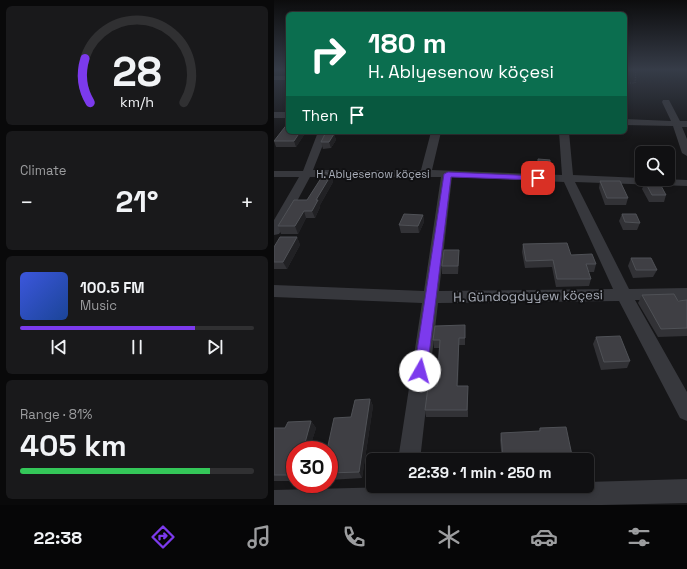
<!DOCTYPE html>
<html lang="en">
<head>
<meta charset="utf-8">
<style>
	:root { --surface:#101012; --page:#19191b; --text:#f1f3f6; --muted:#9c9d9f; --line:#303032; --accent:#7c3aed }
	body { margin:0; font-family:"Space Grotesk",sans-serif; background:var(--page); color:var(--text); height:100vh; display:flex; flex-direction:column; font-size:15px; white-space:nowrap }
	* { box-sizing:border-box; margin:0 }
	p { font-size:13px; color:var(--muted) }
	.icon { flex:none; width:22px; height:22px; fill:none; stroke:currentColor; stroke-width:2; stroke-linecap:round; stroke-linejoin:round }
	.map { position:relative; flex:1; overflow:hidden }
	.side { display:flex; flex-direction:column; gap:6px; padding:6px; background:#09090a; width:274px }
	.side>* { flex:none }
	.banner { position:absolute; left:12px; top:12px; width:341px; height:122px; border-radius:6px; box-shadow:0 2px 6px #0003,0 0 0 1px var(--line); background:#0b6e4f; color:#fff; overflow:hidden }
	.tools { position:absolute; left:361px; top:146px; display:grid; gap:8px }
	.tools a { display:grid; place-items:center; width:40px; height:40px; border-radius:6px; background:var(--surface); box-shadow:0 2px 6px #0003,0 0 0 1px var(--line); font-size:20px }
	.speed { position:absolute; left:12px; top:441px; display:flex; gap:8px; font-size:20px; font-weight:700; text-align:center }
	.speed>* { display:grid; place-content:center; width:52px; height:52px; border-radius:50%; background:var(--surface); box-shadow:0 2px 6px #0003,0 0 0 1px var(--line); line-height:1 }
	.speed .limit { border:6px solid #d22; background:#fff; color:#111 }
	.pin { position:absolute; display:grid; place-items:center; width:34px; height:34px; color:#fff; margin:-17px; border-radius:8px; box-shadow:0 2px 6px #0006 }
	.me { position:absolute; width:44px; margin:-22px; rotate:7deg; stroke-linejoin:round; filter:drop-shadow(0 0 3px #0008) }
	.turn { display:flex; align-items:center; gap:14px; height:84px; padding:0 16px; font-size:18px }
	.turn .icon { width:52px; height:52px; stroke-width:2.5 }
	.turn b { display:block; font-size:28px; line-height:34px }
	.then { display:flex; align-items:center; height:38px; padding:0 16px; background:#0003; gap:8px; font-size:15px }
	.big { font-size:30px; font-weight:700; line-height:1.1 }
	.side .tile { flex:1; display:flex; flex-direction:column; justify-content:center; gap:6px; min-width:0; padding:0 14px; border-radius:6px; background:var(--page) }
	.side .dial { align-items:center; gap:0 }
	.dial svg { height:104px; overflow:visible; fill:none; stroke:var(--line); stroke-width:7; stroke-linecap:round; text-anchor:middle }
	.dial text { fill:var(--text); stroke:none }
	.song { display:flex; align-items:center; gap:12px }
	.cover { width:48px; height:48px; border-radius:6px; background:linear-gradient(135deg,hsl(230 70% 55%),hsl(220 70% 35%)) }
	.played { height:4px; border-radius:2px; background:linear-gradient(90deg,var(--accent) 75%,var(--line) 75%) }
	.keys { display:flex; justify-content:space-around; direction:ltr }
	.heat { display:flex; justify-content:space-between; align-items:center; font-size:22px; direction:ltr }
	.charge { height:6px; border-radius:3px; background:linear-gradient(90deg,#34c759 81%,var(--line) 0) }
	.trip { position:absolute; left:92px; top:453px; width:228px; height:40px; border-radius:6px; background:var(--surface); box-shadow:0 2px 6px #0003,0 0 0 1px var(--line); font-weight:700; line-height:40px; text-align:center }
	.tabs { display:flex; height:64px; justify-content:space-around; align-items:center; background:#060607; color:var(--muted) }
	.tabs .icon { width:28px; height:28px }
	.tabs .active { color:var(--accent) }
	.tabs b { font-size:18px; color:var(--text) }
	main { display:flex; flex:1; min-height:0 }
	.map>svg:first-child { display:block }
</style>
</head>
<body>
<main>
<section class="side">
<div class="tile dial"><svg viewBox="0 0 100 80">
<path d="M14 69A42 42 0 1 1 86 69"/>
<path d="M14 69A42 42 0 0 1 10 35" stroke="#7c3aed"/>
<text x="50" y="56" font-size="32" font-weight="700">28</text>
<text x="50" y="72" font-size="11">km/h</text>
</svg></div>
<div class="tile"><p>Climate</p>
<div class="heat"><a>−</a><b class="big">21°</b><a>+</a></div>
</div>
<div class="tile">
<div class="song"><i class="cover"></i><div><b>100.5 FM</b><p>Music</p></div></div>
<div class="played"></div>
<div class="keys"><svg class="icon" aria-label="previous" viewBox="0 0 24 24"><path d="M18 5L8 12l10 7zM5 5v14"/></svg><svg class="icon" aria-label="pause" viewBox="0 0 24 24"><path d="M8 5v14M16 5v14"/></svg><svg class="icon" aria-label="next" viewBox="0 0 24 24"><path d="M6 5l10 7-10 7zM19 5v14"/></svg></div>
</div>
<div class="tile"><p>Range · 81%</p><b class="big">405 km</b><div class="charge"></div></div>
</section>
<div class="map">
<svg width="413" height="505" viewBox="0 0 413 505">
	<rect width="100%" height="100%" fill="#161618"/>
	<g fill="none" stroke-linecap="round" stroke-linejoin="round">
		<polyline stroke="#3d3f44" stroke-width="1" stroke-dasharray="1 1.5" stroke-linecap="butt" points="351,83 361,83 362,69"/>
		<g fill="#37383d" fill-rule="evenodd">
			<rect x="0" y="76" width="14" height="4"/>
			<polygon points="389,100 395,100 406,121 413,121 413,127 408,127 413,139 413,156 408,153 399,126 351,125 351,119 397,121 388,102"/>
			<rect x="0" y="112" width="14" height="6"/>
			<path d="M44 132H54L39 170H147L157 132H167L158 170 288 175 285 132H295L299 175 413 180V186L301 182 355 289 413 288V300H361L413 392V421L406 418 345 301 164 303 146 460H124L148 303 0 297V285L150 291 167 177H36L7 231 5 234 0 235V220L25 177H0V171H29ZM178 177 290 182 339 289 165 291Z"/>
			<polygon points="413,479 413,503 328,505 0,505 0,490 157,486 313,486 313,482"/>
		</g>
	</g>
	<g fill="#323236">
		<polygon points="9,69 14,69 14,73 11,73"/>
		<polygon points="32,132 22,147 2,147 0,141"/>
		<polygon points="60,134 62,140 57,148 49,149 47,142"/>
		<polygon points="264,159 276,166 275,173 263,173"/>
		<polygon points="57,175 59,182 46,205 46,207 41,218 32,218 24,234 7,234 4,226 33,200"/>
		<polygon points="326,181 354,198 352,205 331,205 325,188"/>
		<polygon points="371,182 392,195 390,202 375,202 368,189"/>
		<polygon points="348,214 366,223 363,230 349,230 345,221"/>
		<polygon points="149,215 150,222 145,233 127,233 125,225"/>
		<polygon points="23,237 26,245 13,269 0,269 0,247"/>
		<polygon points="249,244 297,255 322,264 320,272 315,272 317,279 315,286 282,287 278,267 251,268 248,252"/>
		<polygon points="185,250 185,257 184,274 168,274 168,266"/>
		<polygon points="357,258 383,270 379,277 359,278 354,266"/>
		<polygon points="368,295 404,301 413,300 413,336 384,337 364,303"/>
		<polygon points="191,333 191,345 185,345 184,386 194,393 194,417 152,417 151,410 163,386 165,348 160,348 159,340"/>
		<polygon points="322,337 356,361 353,368 327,370 319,344"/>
		<polygon points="96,399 99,406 88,478 55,480 55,450 77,417"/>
		<polygon points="37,421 42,428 35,450 21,450 21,481 0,481 0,428 11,428"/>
		<polygon points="266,428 299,460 228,460 226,440 227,433 265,431"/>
	</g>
	<g fill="#212124">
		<polygon points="26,132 32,132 22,147 20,141"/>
		<polygon points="60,134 62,140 57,148 55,142"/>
		<polygon points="57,175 59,182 46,205 46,207 41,218 38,211 42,200"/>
		<polygon points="30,211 32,218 24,234 21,226"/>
		<polygon points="149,215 150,222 145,233 144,226"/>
		<polygon points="23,237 26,245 13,269 9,262"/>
		<polygon points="185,250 185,257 184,274 184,266"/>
		<polygon points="185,338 185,345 184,393 183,386"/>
		<polygon points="96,399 99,406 88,478 85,472"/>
		<polygon points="37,421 42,428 35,450 29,450"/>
	</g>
	<g fill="#3f3f44" stroke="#4f5156">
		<polygon points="14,123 14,132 26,132 20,141 0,141"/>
		<polygon points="51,134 60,134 55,142 47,142"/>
		<polygon points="264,159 276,160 276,166 264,166"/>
		<polygon points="51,172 57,175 42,200 44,200 38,211 30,211 21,226 4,226 20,200 33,200"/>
		<polygon points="326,181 346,181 354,198 333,198"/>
		<polygon points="371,182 385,182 392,195 378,195"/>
		<polygon points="130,214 149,215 144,226 125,225"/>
		<polygon points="348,214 362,214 366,223 351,222"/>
		<polygon points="6,237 23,237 9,262 0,262 0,247"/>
		<polygon points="293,243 297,255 318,254 322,264 312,264 317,279 283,279 279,260 252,261 249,244"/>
		<polygon points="170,250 185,250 184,266 168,266"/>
		<polygon points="357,258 377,258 383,270 362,270"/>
		<polygon points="400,294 404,301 413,300 413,328 387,329 368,295"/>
		<polygon points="191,325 191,338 185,338 183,386 194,386 193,410 151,410 154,387 163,386 166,340 159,340 161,326"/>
		<polygon points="346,336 356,361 330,362 322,337"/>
		<polygon points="96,399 85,472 55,473 55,450 53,450 60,418 77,417 81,400"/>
		<polygon points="37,421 29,450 21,450 21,475 0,475 0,428 11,428 14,422"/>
		<polygon points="292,427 299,460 229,460 227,433 266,431 266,428"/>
	</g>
	<linearGradient id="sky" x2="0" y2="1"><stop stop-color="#0c0c0d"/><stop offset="0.5" stop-color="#363c48"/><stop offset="1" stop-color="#363c48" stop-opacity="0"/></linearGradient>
	<rect width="413" height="139" fill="url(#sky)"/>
	<polygon fill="#7c3aed" stroke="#51269a" points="174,172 264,176 268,178 264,180 177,177 153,371 151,375 146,376 142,375 140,371 170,174"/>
	<g text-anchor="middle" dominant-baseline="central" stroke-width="4" stroke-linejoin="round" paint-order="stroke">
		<g font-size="11" fill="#a8adb8" stroke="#111113">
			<text x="99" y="174">H. Ablyesenow köçesi</text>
		</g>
		<g font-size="13" fill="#a8adb8" stroke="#111113">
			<text transform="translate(254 296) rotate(-1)">H. Gündogdyýew köçesi</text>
		</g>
	</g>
</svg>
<div class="tools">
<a><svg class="icon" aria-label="search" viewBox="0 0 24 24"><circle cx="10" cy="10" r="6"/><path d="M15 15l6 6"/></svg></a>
</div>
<div class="speed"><div class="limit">30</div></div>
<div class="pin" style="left:264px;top:178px;background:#d93025"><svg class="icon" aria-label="arrive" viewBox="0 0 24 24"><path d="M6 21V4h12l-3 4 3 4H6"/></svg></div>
<svg class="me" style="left:146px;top:371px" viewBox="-20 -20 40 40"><circle r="19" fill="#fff"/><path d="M0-13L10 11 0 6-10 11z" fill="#7c3aed"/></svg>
<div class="trip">22:39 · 1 min · 250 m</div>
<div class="banner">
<div class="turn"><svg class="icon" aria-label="right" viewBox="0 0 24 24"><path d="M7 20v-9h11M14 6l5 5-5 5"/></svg><div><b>180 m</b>H. Ablyesenow köçesi</div></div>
<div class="then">Then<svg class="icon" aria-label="arrive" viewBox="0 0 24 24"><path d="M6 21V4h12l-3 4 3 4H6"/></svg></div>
</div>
</div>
</main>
<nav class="tabs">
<b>22:38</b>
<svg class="icon active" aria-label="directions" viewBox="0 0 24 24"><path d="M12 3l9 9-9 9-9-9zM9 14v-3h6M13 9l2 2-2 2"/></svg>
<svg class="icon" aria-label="music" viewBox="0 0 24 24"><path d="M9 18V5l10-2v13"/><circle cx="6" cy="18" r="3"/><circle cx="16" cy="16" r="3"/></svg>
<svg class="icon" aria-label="phone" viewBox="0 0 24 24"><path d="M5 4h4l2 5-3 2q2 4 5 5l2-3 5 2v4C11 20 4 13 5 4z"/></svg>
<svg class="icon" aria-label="climate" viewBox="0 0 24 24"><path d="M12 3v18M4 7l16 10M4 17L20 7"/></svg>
<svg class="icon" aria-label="car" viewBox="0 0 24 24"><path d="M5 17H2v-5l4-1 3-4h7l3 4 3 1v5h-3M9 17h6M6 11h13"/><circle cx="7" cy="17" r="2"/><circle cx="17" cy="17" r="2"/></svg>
<svg class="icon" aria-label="filters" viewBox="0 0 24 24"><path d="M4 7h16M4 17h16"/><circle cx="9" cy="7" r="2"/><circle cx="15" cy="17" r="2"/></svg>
</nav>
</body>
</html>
